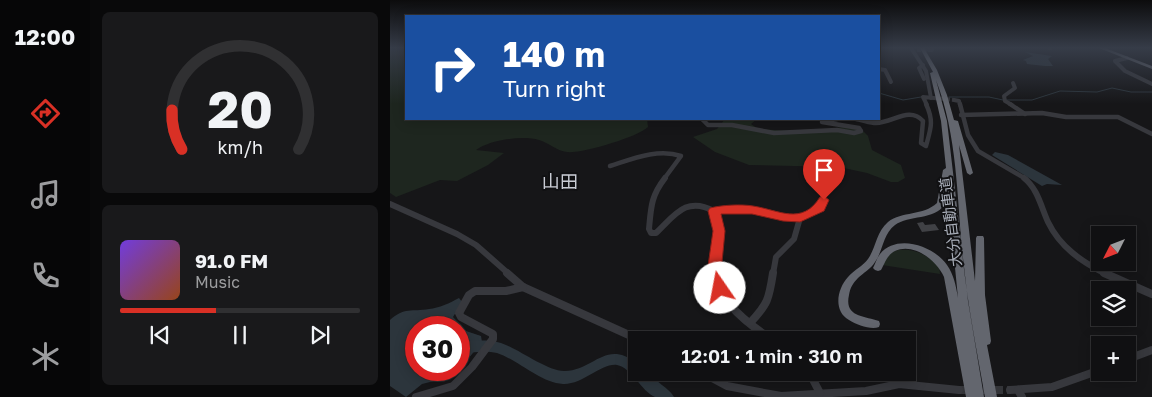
<!DOCTYPE html>
<html lang="en">
<head>
<meta charset="utf-8">
<style>
	:root { --surface:#101012; --page:#19191b; --text:#f1f3f6; --muted:#9c9d9f; --line:#303032; --accent:#d93025 }
	body { margin:0; font-family:"Golos Text","Noto Sans JP",sans-serif; background:var(--page); color:var(--text); height:100vh; display:flex; flex-direction:column; font-size:19px; white-space:nowrap }
	* { box-sizing:border-box; margin:0 }
	p { font-size:16px; color:var(--muted) }
	.icon { flex:none; width:28px; height:28px; fill:none; stroke:currentColor; stroke-width:2; stroke-linecap:round; stroke-linejoin:round }
	.map { position:relative; flex:1; overflow:hidden }
	.drawer { display:flex; flex-direction:column; gap:12px; padding:12px; background:#09090a; width:300px }
	.drawer>* { flex:none }
	.top-card { position:absolute; left:15px; top:15px; width:475px; height:105px; border-radius:0px; box-shadow:0 2px 12px #0003,0 0 0 1px var(--line); background:#1a4fa0; color:#fff; overflow:hidden }
	.needle { width:32px; rotate:228deg }
	.buttons { position:absolute; left:701px; top:226px; display:grid; gap:10px }
	.buttons a { display:grid; place-items:center; width:45px; height:45px; border-radius:0px; background:var(--surface); box-shadow:0 2px 12px #0003,0 0 0 1px var(--line); font-size:25px }
	.speed { position:absolute; left:15px; top:316px; display:flex; gap:10px; font-size:25px; font-weight:700; text-align:center }
	.speed>* { display:grid; place-content:center; width:65px; height:65px; border-radius:50%; background:var(--surface); box-shadow:0 2px 12px #0003,0 0 0 1px var(--line); line-height:1 }
	.speed .limit { border:8px solid #d22; background:#fff; color:#111 }
	.pin { position:absolute; display:grid; place-items:center; width:42px; height:42px; color:#fff; margin:-51px -21px; border-radius:50% 50% 50% 0; rotate:-45deg; box-shadow:0 0 5px #0007 }
	.pin .icon { rotate:45deg }
	.me { position:absolute; width:55px; margin:-28px; rotate:348deg; stroke-linejoin:round; filter:drop-shadow(0 0 4px #0008) }
	.turn { display:flex; align-items:center; gap:18px; height:105px; padding:0 15px; font-size:22px }
	.turn .icon { width:65px; height:65px; stroke-width:2.5 }
	.turn b { display:block; font-size:35px; line-height:42px }
	.drawer .widget { flex:1; display:flex; flex-direction:column; justify-content:center; gap:8px; min-width:0; padding:0 18px; border-radius:8px; background:var(--page) }
	.drawer .dial { align-items:center; gap:0 }
	.dial svg { height:130px; overflow:visible; fill:none; stroke:var(--line); stroke-width:7; stroke-linecap:round; text-anchor:middle }
	.dial text { fill:var(--text); stroke:none }
	.song { display:flex; align-items:center; gap:15px }
	.cover { width:60px; height:60px; border-radius:8px; background:linear-gradient(135deg,hsl(260 70% 55%),hsl(20 70% 35%)) }
	.played { height:5px; border-radius:2px; background:linear-gradient(90deg,var(--accent) 40%,var(--line) 40%) }
	.keys { display:flex; justify-content:space-around; direction:ltr }
	.trip { position:absolute; left:238px; top:331px; width:288px; height:50px; border-radius:0px; background:var(--surface); box-shadow:0 2px 12px #0003,0 0 0 1px var(--line); font-weight:600; line-height:50px; text-align:center }
	main { display:flex; flex:1; min-height:0 }
	.dock { display:flex; flex-direction:column; width:90px; justify-content:space-around; align-items:center; background:#060607; color:var(--muted) }
	.dock .icon { width:35px; height:35px }
	.dock .selected { color:var(--accent) }
	.dock b { font-size:22px; color:var(--text) }
	.map>svg:first-child { display:block }
</style>
</head>
<body>
<main>
<nav class="dock">
<b>12:00</b>
<svg class="icon selected" aria-label="directions" viewBox="0 0 24 24"><path d="M12 3l9 9-9 9-9-9zM9 14v-3h6M13 9l2 2-2 2"/></svg>
<svg class="icon" aria-label="music" viewBox="0 0 24 24"><path d="M9 18V5l10-2v13"/><circle cx="6" cy="18" r="3"/><circle cx="16" cy="16" r="3"/></svg>
<svg class="icon" aria-label="phone" viewBox="0 0 24 24"><path d="M5 4h4l2 5-3 2q2 4 5 5l2-3 5 2v4C11 20 4 13 5 4z"/></svg>
<svg class="icon" aria-label="climate" viewBox="0 0 24 24"><path d="M12 3v18M4 7l16 10M4 17L20 7"/></svg>
</nav>
<section class="drawer">
<div class="widget dial"><svg viewBox="0 0 100 80">
<path d="M14 69A42 42 0 1 1 86 69"/>
<path d="M14 69A42 42 0 0 1 8 45" stroke="#d93025"/>
<text x="50" y="56" font-size="32" font-weight="700">20</text>
<text x="50" y="72" font-size="11">km/h</text>
</svg></div>
<div class="widget">
<div class="song"><i class="cover"></i><div><b>91.0 FM</b><p>Music</p></div></div>
<div class="played"></div>
<div class="keys"><svg class="icon" aria-label="previous" viewBox="0 0 24 24"><path d="M18 5L8 12l10 7zM5 5v14"/></svg><svg class="icon" aria-label="pause" viewBox="0 0 24 24"><path d="M8 5v14M16 5v14"/></svg><svg class="icon" aria-label="next" viewBox="0 0 24 24"><path d="M6 5l10 7-10 7zM19 5v14"/></svg></div>
</div>
</section>
<div class="map">
<svg width="762" height="397" viewBox="0 0 762 397">
	<rect width="100%" height="100%" fill="#161618"/>
	<g fill="#1e261f">
		<path d="M0 48H16V119H257L258 127C248 137 191 154 177 152 167 151 159 143 149 140 132 135 100 140 86 150L114 153 98 165 67 181 50 180 6 197 0 193Z"/>
		<polygon points="335,119 367,119 361,124 368,129 419,132 452,127 466,127 474,132 478,136 482,150 511,165 515,178 508,182 501,182 477,173 449,167 359,165 325,152 303,137 327,129"/>
		<path d="M508 250C526 248 535 255 549 265L550 274 492 265V262L502 252Z"/>
	</g>
	<g fill="#2c353c" fill-rule="evenodd">
		<polygon points="635,52 662,56 658,59 663,66 655,66 637,64 636,61 633,60 643,56"/>
		<polygon points="605,152 618,155 672,185 657,184 652,186 602,155"/>
		<path d="M69 298 72 302 63 317 76 331 91 336 92 342 68 371 60 377 32 384 16 397 0 386V320C14 307 22 312 39 309 49 308 60 303 69 298ZM26 328H69V370H26Z"/>
	</g>
	<g fill="none" stroke-linecap="round" stroke-linejoin="round">
		<g stroke="#2c353c" stroke-width="1">
			<polyline points="489,93 513,100 531,97"/>
			<polyline points="559,97 599,97 613,100"/>
			<polyline points="617,100 642,100 670,91 707,92 722,88 741,92 762,92"/>
		</g>
		<path fill="#2c353c" fill-rule="evenodd" d="M69 341C83 341 98 339 111 343 129 349 158 372 175 371 203 371 216 339 246 363V372H257C264 380 281 390 284 397 278 397 270 397 265 397 252 392 241 367 227 365 211 363 193 385 173 384 151 383 128 360 107 353 95 350 81 353 69 353Z"/>
	</g>
	<polygon fill="#404145" points="533,222 535,225 545,224 549,230 532,232 527,223"/>
	<g fill="none" stroke-linecap="round" stroke-linejoin="round">
		<g stroke="#333438" stroke-width="4" stroke-dasharray="4 2" stroke-linecap="butt">
			<polyline points="527,50 539,50"/>
			<polyline points="544,98 564,100"/>
		</g>
		<polyline stroke="#333438" stroke-width="8" stroke-dasharray="8 4" stroke-linecap="butt" points="569,390 620,390"/>
		<g stroke="#37383d" stroke-width="4">
			<polyline points="521,48 536,71 541,98"/>
			<polyline points="659,48 661,48"/>
			<polyline points="539,50 542,50 541,48"/>
			<polyline points="737,58 725,61 735,71 762,84"/>
			<polyline points="533,65 529,68 534,79"/>
			<polyline points="489,69 495,70 501,82"/>
			<polyline points="564,100 569,101 570,105"/>
			<polyline points="537,105 533,97 544,98"/>
			<polyline points="622,105 615,101 614,96 625,88 623,83"/>
		</g>
		<g stroke="#37383d" stroke-width="4.5">
			<polyline points="570,104 578,135 588,151 636,179"/>
			<polyline points="620,104 635,114"/>
			<polyline points="571,115 652,113 676,117 728,117 762,134"/>
			<polyline points="312,119 318,125 342,125 384,133 447,130 464,133 471,131 469,128 432,122 447,119"/>
			<path d="M466 119C473 120 480 123 486 123 503 123 519 106 533 121L531 143 536 146C541 128 544 121 536 104"/>
			<path d="M220 166C242 159 268 148 291 156L274 179"/>
		</g>
		<g stroke="#37383d" stroke-width="6">
			<path d="M275 178C261 196 261 207 259 229L261 233H266C285 215 296 196 324 211L328 234 324 274"/>
			<path d="M634 178C648 189 651 207 658 222 670 247 692 262 716 274"/>
			<polyline points="0,204 67,234 86,245 119,274"/>
			<path d="M324 211C335 209 347 207 359 209 388 214 406 227 432 205L435 180"/>
			<polyline points="383,274 386,257 404,239 410,218"/>
		</g>
		<g stroke="#37383d" stroke-width="8">
			<polyline points="117,273 133,287 250,340"/>
			<path d="M324 273C329 302 359 325 383 340"/>
			<polyline points="714,273 762,294"/>
			<path d="M360 323C378 304 379 299 383 273"/>
			<polyline points="738,359 762,350"/>
			<polyline points="311,372 337,386 391,396 476,391 509,384 569,390"/>
			<polyline points="419,372 430,393"/>
			<polyline points="620,390 662,387 710,370"/>
			<polyline points="628,390 632,397"/>
			<polyline points="26,397 63,386 82,367 103,339 103,334 71,317 69,313 79,295 85,291 116,291 133,287"/>
		</g>
		<g fill="#63666e" fill-rule="evenodd">
			<path d="M530 48H534L547 70 557 95 564 120 568 121 583 173 580 175 577 173 569 145 585 281 586 238 587 236H593L594 238 595 295 601 341 600 344 597 345 607 397H595C587 352 578 306 573 261 567 200 568 137 546 80L557 121 578 301 594 397H576L554 277C547 261 524 242 505 251 497 255 495 263 491 270L488 271 485 270 483 268C485 264 487 258 490 254 507 233 544 246 557 265 564 275 566 286 568 298L557 186C557 192 557 200 554 205 545 220 518 215 505 225 493 234 493 251 485 262 481 269 473 273 468 278 463 283 460 288 459 295 454 317 474 316 489 321L490 324 489 327C481 330 467 325 459 320 443 311 447 289 458 277 464 270 473 266 478 259 486 248 486 232 498 222 512 211 533 216 547 203L553 170 556 168 551 121 540 73 543 72Z"/>
			<polygon points="709,48 715,48 762,66 762,69"/>
		</g>
	</g>
	<linearGradient id="sky" x2="0" y2="1"><stop stop-color="#0c0c0d"/><stop offset="0.46" stop-color="#363c48"/><stop offset="1" stop-color="#363c48" stop-opacity="0"/></linearGradient>
	<rect width="762" height="104" fill="url(#sky)"/>
	<path fill="#d93025" stroke="#8d1f18" d="M434 196 439 200 434 211 410 222 393 221 362 214H331L335 231 331 273 337 288 335 292 330 294 325 292 317 273 323 231 318 211 320 208C332 205 351 204 363 206 389 210 412 226 430 197Z"/>
	<g text-anchor="middle" dominant-baseline="central" stroke-width="4" stroke-linejoin="round" paint-order="stroke">
		<g font-size="15" fill="#a8adb8" stroke="#111113">
			<text transform="translate(560 222) rotate(-97)">大分自動車道</text>
		</g>
		<g font-size="18" fill="#c9ccd4" stroke="#111113">
			<text x="170" y="181">山田</text>
		</g>
	</g>
</svg>
<div class="buttons">
<a><svg class="needle" viewBox="-14 -14 28 28"><path d="M0-13l5 13h-10z" fill="#e53935"/><path d="M0 13l5-13h-10z" fill="#9c9d9f"/></svg></a>
<a><svg class="icon" aria-label="layers" viewBox="0 0 24 24"><path d="M12 4l9 5-9 5-9-5zM3 14l9 5 9-5"/></svg></a>
<a>+</a>
</div>
<div class="speed"><div class="limit">30</div></div>
<div class="pin" style="left:434px;top:200px;background:#d93025"><svg class="icon" aria-label="arrive" viewBox="0 0 24 24"><path d="M6 21V4h12l-3 4 3 4H6"/></svg></div>
<svg class="me" style="left:330px;top:288px" viewBox="-20 -20 40 40"><circle r="19" fill="#fff"/><path d="M0-13L10 11 0 6-10 11z" fill="#d93025"/></svg>
<div class="trip">12:01 · 1 min · 310 m</div>
<div class="top-card">
<div class="turn"><svg class="icon" aria-label="right" viewBox="0 0 24 24"><path d="M7 20v-9h11M14 6l5 5-5 5"/></svg><div><b>140 m</b>Turn right</div></div>
</div>
</div>
</main>
</body>
</html>
